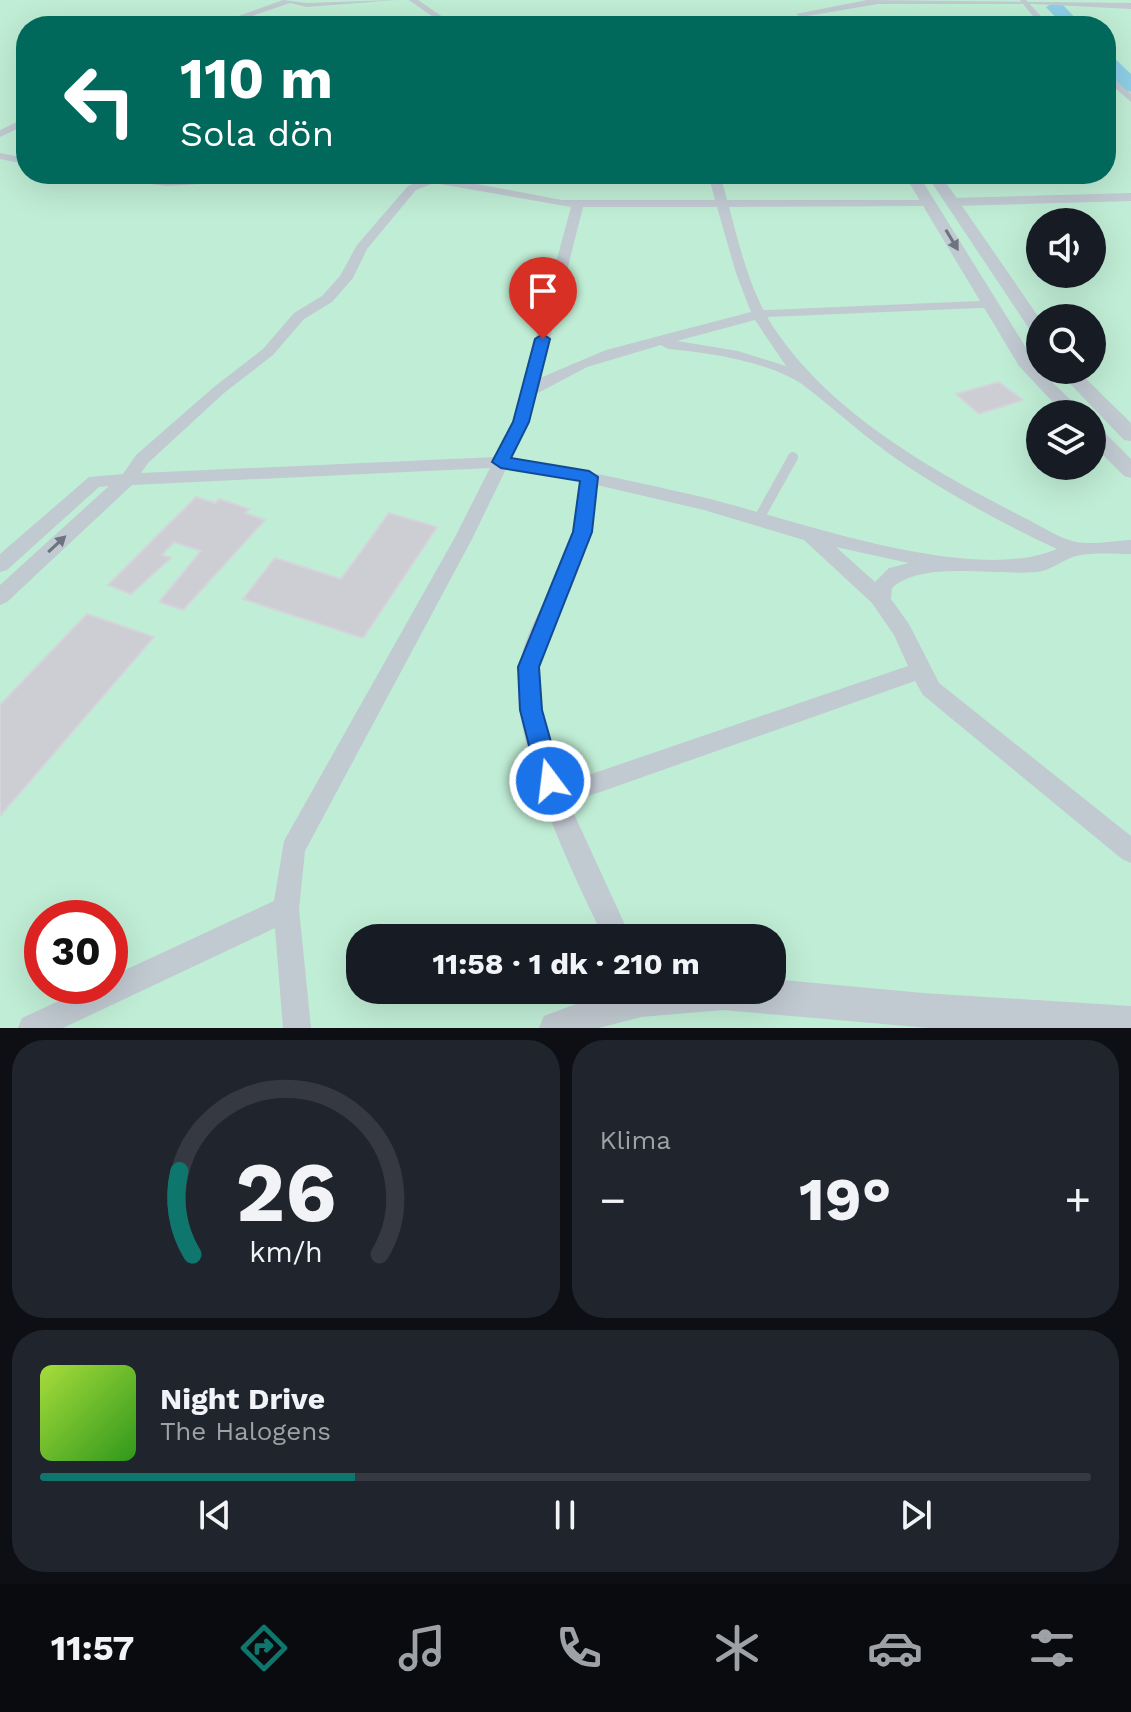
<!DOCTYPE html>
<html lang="tr">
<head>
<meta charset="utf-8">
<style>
	:root { --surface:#171b24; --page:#20242c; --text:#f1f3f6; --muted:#9ea1a6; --line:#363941; --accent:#0f766e }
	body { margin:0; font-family:"Work Sans",sans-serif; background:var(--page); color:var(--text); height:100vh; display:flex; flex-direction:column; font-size:30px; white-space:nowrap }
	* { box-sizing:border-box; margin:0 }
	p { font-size:26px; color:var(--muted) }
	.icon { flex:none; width:44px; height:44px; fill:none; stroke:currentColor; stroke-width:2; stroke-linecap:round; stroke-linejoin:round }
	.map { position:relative; height:1028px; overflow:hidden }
	.drawer { display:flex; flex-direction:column; gap:12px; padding:12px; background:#0d0f14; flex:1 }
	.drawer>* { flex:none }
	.hud { position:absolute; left:16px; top:16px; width:1100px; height:168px; border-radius:32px; box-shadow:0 8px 32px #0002; background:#00695c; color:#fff; overflow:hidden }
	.controls { position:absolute; left:1026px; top:208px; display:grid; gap:16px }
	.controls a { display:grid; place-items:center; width:80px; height:80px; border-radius:50%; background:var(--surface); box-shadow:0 8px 32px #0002; font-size:40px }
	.speed { position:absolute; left:24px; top:900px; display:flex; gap:16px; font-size:40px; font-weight:700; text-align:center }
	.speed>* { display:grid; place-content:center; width:104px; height:104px; border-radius:50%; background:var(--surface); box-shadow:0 8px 32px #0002; line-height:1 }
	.speed .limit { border:12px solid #d22; background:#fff; color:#111 }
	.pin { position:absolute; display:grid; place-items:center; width:68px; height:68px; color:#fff; margin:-82px -34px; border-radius:50% 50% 50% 0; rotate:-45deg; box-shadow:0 0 8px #0007 }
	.pin .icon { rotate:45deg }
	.me { position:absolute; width:88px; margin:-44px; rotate:345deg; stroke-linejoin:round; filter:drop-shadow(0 0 6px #0008) }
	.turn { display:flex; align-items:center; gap:28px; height:168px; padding:0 32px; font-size:36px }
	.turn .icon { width:104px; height:104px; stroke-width:2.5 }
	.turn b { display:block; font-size:56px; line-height:68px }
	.big { font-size:60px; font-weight:700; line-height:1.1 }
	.drawer .tile { flex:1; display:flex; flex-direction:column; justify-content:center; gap:12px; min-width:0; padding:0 28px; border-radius:32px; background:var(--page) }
	.drawer .dial { align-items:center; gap:0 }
	.dial svg { height:208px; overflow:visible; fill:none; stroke:var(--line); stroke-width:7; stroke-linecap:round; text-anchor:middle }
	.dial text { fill:var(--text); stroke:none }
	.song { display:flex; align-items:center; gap:24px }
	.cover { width:96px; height:96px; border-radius:12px; background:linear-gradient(135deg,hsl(80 70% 55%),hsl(110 70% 35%)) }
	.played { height:8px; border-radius:4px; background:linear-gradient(90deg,var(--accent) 30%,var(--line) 30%) }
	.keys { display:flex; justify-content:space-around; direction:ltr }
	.heat { display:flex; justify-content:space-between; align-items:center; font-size:44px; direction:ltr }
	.drawer .tiles { flex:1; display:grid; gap:12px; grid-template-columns:1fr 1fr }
	.tile:last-child { grid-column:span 2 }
	.trip { position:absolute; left:346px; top:924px; width:440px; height:80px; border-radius:32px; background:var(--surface); box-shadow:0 8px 32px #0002; font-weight:700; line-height:80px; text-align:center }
	.menu { display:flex; height:128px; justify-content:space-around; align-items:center; background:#090b0e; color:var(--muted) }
	.menu .icon { width:56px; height:56px }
	.menu .active { color:var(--accent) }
	.menu b { font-size:36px; color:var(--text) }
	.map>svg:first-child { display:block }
</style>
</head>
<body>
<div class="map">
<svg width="1131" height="1028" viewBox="0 0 1131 1028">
	<rect width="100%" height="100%" fill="#f2f0f0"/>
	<path fill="#c0edd5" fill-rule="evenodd" d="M0 0H1131V1028H0ZM26 26H1106V174H26ZM1040 222H1092V274H1040ZM1040 318H1092V370H1040ZM1040 414H1092V466H1040ZM42 918H110V986H42ZM360 938H772V990H360Z"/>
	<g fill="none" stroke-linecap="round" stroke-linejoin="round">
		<g fill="#8fcfe8" fill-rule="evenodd">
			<polygon points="1055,2 1061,3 1083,26 1064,26 1046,7"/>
			<polygon points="1106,55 1113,57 1131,74 1131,92 1124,90 1106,72"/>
		</g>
	</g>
	<g fill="#cdced4" stroke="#d4d5db" stroke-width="2">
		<polygon points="999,382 1023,400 979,414 956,394"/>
		<polygon points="196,497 215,503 219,499 249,509 245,513 265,520 183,610 159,602 201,551 174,542 162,555 171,558 131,594 108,585"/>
		<polygon points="389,513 437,527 363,638 243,599 275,558 341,579"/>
		<polygon points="87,614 154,637 0,816 0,705"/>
	</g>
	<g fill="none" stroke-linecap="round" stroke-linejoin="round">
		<polyline stroke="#c1c9d1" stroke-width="7" points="759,314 991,304"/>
		<polyline stroke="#c1c9d1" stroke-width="10" points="758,520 793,457"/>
		<g fill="#c1c9d1" fill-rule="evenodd">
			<polygon points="283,0 307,3 396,0 307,7 290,3 223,26 211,26"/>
			<polygon points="409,0 418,0 456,26 446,26"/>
			<polygon points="1020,0 1026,0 1050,26 1041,26"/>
			<polygon points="1106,72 1131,94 1131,102 1106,80"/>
			<polygon points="26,118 26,125 0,137 0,130"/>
			<polygon points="0,153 26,158 26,164 0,159"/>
			<polygon points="87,174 121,174 167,180 327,174 321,177 167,186 93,177"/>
			<path d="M343 174H424L562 200H715L708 174H720L727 200H933V204L929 206 729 207C740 248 751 295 776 331 833 415 933 471 1021 516 1038 524 1058 538 1076 542 1092 545 1114 541 1131 540V554C1114 554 1092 552 1076 556 1062 560 1050 571 1036 572 995 576 922 560 892 588L891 599 909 624 939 683 1131 836V863L1122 859 923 695 915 681 569 803 631 938H604C571 870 501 728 522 654 528 630 541 609 552 587 568 554 578 518 580 481L506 469 472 539 305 851 299 909 311 1028H283L275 928 63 1028H18L22 1018 91 986H110V977L274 901 284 841 454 539 490 468 132 485 7 602 0 605V585L109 486 99 487 7 570 0 572V554L89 477 123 474 136 455 214 387 263 349 294 313 322 296 340 276 357 245 408 186 417 182 349 177ZM434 183 571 207 513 422 495 457 141 473 148 463 224 393 273 355 304 319 332 302 353 278 367 249 416 190ZM583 207H717L736 273 751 312 606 350 540 378ZM755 320 786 366 738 351 677 341ZM661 345 668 349C708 352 776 363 807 388 838 412 866 438 898 460 948 494 1002 523 1057 549 971 586 793 519 702 497 639 482 576 469 512 458L529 422 536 394 587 367ZM597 485 704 510 804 540 872 603 894 635 908 666 562 784C549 747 535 704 540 664 544 638 559 614 570 591 585 557 595 522 597 485ZM836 547 909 563 889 568 875 582Z"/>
			<polygon points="1131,193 1131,201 953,206 947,202 953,198"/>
		</g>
		<g fill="#c1c9d1" fill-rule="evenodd">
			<polygon points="867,0 1131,3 1131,9 1034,4 878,4 801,17 796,14"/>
			<polygon points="904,174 918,174 1040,370 1085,414 1064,414 1019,366"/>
			<polygon points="926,174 940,174 1040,319 1040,337 1034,336"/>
			<polygon points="1057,370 1077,370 1131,423 1131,441 1124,440"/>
			<polygon points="1092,426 1099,427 1131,459 1131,478 1124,476 1092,444"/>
			<polygon points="772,979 923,993 1131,1006 1131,1028 929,1028 723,1010 641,1017 599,1028 539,1028 544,1016 613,990 772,990"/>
		</g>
	</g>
	<defs><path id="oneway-solid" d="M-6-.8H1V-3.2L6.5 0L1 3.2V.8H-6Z" transform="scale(2)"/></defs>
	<g fill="#6c757f">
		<use href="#oneway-solid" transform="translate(952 240) rotate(59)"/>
		<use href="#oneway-solid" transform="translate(57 544) rotate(-43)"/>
	</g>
	<polygon fill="#1a73e8" stroke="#114b97" stroke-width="2" points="543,334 550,339 529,422 511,458 589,471 598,477 592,532 539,667 542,710 562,781 559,789 550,792 542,789 538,781 520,710 518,667 573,532 580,481 501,468 492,462 513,422 535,339"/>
</svg>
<div class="controls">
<a><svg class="icon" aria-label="sound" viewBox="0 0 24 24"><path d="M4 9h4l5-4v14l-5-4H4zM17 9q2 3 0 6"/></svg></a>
<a><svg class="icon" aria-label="search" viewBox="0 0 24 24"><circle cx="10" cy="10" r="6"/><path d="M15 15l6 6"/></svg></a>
<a><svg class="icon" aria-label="layers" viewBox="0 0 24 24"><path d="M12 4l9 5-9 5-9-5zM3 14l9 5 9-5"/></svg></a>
</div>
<div class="speed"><div class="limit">30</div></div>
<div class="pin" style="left:543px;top:339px;background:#d93025"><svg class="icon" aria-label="arrive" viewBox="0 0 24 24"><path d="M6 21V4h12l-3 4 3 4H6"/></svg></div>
<svg class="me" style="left:550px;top:781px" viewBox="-20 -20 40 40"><circle r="17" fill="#1a73e8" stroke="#fff" stroke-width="3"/><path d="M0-11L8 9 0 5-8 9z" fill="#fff"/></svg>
<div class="trip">11:58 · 1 dk · 210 m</div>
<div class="hud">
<div class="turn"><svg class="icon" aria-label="left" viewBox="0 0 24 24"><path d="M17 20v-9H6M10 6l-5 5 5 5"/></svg><div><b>110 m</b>Sola dön</div></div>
</div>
</div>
<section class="drawer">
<div class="tiles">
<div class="tile dial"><svg viewBox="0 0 100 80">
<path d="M14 69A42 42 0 1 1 86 69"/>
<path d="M14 69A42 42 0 0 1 9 37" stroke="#0f766e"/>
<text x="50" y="56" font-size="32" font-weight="700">26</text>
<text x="50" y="72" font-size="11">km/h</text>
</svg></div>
<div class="tile"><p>Klima</p>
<div class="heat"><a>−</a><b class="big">19°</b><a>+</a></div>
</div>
<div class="tile">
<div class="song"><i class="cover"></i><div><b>Night Drive</b><p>The Halogens</p></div></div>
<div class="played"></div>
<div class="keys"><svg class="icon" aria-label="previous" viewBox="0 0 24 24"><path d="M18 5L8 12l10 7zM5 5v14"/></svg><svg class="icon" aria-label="pause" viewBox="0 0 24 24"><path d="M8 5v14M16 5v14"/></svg><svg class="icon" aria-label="next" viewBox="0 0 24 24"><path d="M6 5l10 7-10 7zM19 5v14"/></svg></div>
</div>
</div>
</section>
<nav class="menu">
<b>11:57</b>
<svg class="icon active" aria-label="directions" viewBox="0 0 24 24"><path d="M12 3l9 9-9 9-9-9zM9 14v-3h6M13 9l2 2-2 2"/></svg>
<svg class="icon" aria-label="music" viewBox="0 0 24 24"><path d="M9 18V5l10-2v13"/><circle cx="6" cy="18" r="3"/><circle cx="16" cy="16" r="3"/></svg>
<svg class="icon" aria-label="phone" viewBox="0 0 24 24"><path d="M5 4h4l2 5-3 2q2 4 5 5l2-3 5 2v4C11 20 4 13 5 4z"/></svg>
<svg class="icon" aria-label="climate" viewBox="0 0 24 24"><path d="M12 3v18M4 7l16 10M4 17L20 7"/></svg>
<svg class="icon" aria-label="car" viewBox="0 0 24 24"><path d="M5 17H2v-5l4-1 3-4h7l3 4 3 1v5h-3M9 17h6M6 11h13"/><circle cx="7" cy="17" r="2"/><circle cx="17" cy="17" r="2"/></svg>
<svg class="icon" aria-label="filters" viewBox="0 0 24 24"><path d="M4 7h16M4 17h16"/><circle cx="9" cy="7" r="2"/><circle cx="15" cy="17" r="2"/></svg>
</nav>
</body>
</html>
